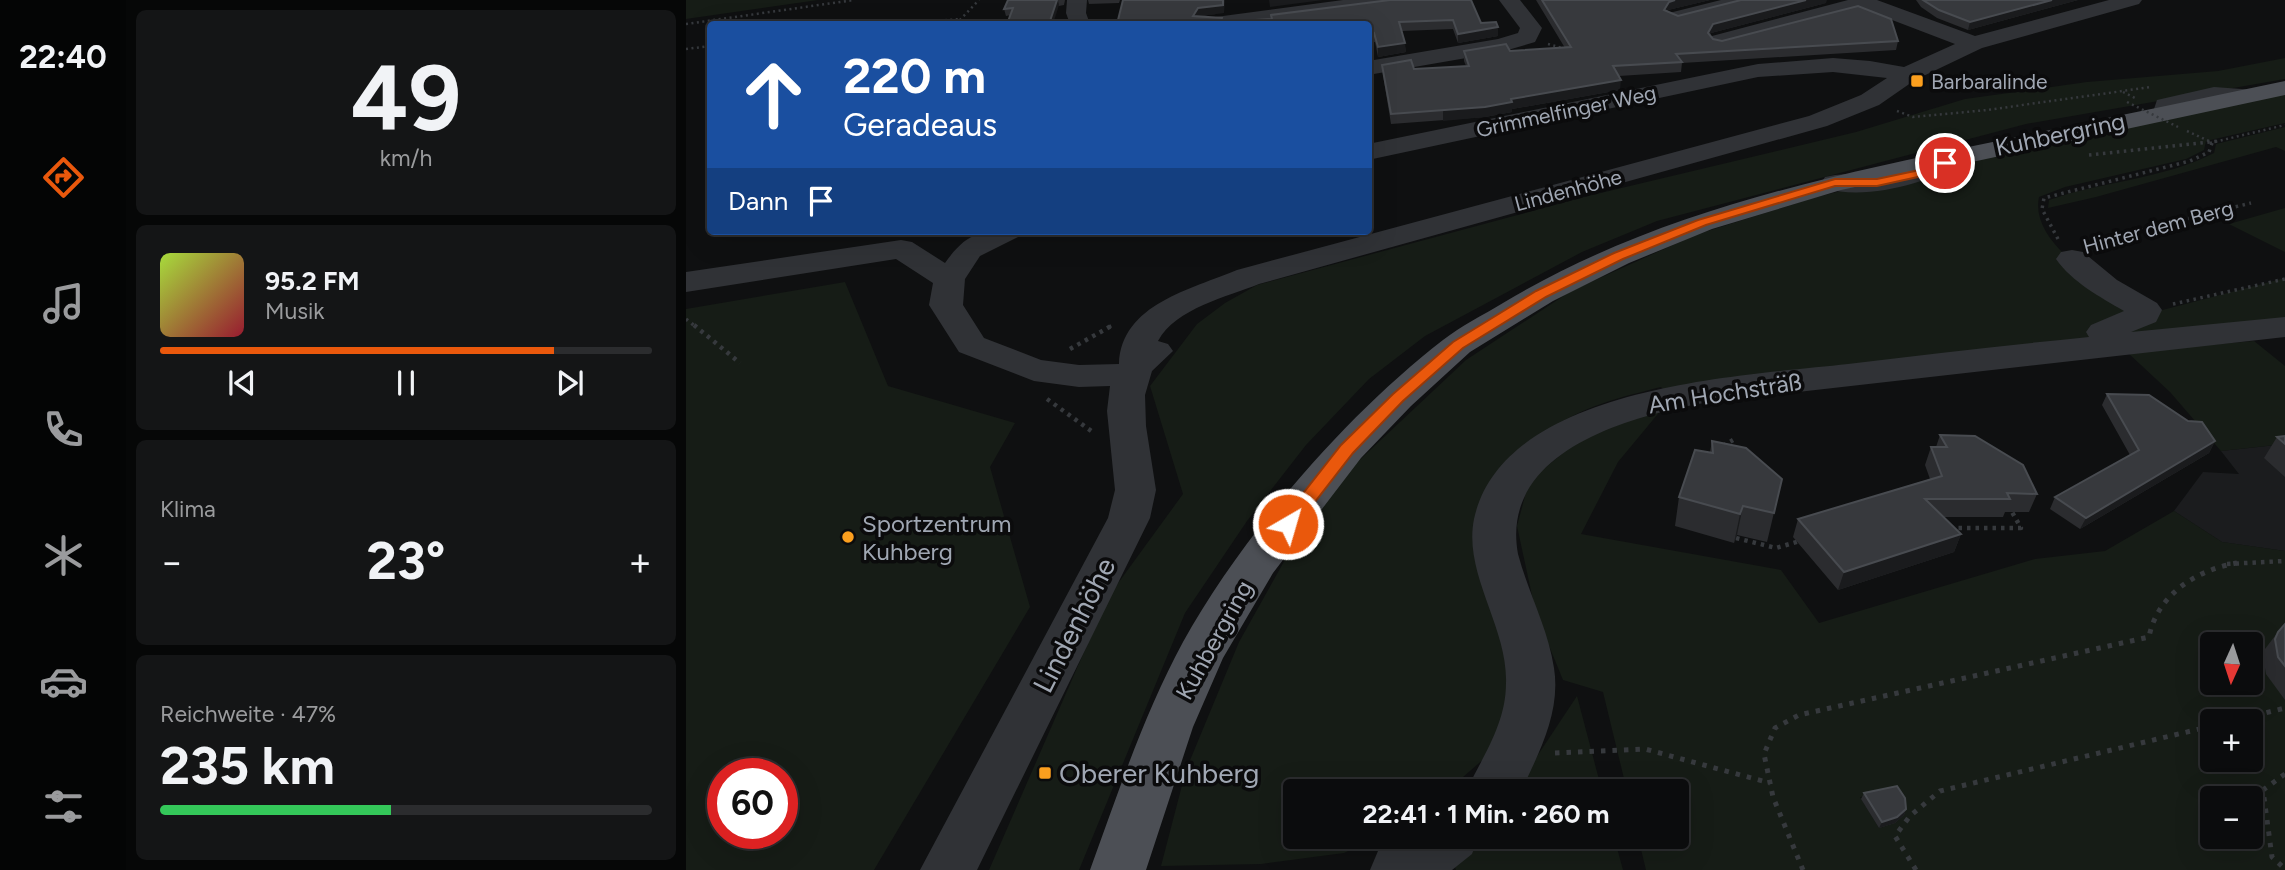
<!DOCTYPE html>
<html lang="de">
<head>
<meta charset="utf-8">
<style>
	:root { --surface:#0b0c0d; --page:#141516; --text:#f1f3f6; --muted:#9a9b9d; --line:#2b2c2e; --accent:#ea580c }
	body { margin:0; font-family:Figtree,sans-serif; background:var(--page); color:var(--text); height:100vh; display:flex; flex-direction:column; font-size:26px; white-space:nowrap }
	* { box-sizing:border-box; margin:0 }
	p { font-size:23px; color:var(--muted) }
	.icon { flex:none; width:38px; height:38px; fill:none; stroke:currentColor; stroke-width:2; stroke-linecap:round; stroke-linejoin:round }
	.map { position:relative; flex:1; overflow:hidden }
	.panel { display:flex; flex-direction:column; gap:10px; padding:10px; background:#060707; width:560px }
	.panel>* { flex:none }
	.banner { position:absolute; left:21px; top:21px; width:665px; height:214px; border-radius:7px; box-shadow:0 7px 28px #0002,0 0 0 2px var(--line); background:#1a4fa0; color:#fff; overflow:hidden }
	.needle { width:46px; rotate:183deg }
	.controls { position:absolute; left:1514px; top:632px; display:grid; gap:14px }
	.controls a { display:grid; place-items:center; width:63px; height:63px; border-radius:7px; background:var(--surface); box-shadow:0 7px 28px #0002,0 0 0 2px var(--line); font-size:35px }
	.speed { position:absolute; left:21px; top:758px; display:flex; gap:14px; font-size:35px; font-weight:700; text-align:center }
	.speed>* { display:grid; place-content:center; width:91px; height:91px; border-radius:50%; background:var(--surface); box-shadow:0 7px 28px #0002,0 0 0 2px var(--line); line-height:1 }
	.speed .limit { border:10px solid #d22; background:#fff; color:#111 }
	.pin { position:absolute; display:grid; place-items:center; width:60px; height:60px; color:#fff; margin:-30px; border:4px solid #fff; border-radius:50%; box-shadow:0 2px 7px #0007 }
	.me { position:absolute; width:77px; margin:-38px; rotate:38deg; stroke-linejoin:round; filter:drop-shadow(0 0 5px #0008) }
	.turn { display:flex; align-items:center; gap:24px; height:147px; padding:0 21px; font-size:32px }
	.turn .icon { width:91px; height:91px; stroke-width:2.5 }
	.turn b { display:block; font-size:49px; line-height:60px }
	.then { display:flex; align-items:center; height:66px; padding:0 21px; background:#0003; gap:14px; font-size:26px }
	.big { font-size:52px; font-weight:700; line-height:1.1 }
	.panel .card { flex:1; display:flex; flex-direction:column; justify-content:center; gap:10px; min-width:0; padding:0 24px; border-radius:10px; background:var(--page) }
	.panel .dial { align-items:center; gap:0 }
	.dial b { font-size:91px; line-height:1 }
	.song { display:flex; align-items:center; gap:21px }
	.cover { width:84px; height:84px; border-radius:10px; background:linear-gradient(135deg,hsl(80 70% 55%),hsl(350 70% 35%)) }
	.played { height:7px; border-radius:4px; background:linear-gradient(90deg,var(--accent) 80%,var(--line) 80%) }
	.keys { display:flex; justify-content:space-around; direction:ltr }
	.heat { display:flex; justify-content:space-between; align-items:center; font-size:38px; direction:ltr }
	.charge { height:10px; border-radius:5px; background:linear-gradient(90deg,#34c759 47%,var(--line) 0) }
	.trip { position:absolute; left:597px; top:779px; width:406px; height:70px; border-radius:7px; background:var(--surface); box-shadow:0 7px 28px #0002,0 0 0 2px var(--line); font-weight:700; line-height:70px; text-align:center }
	main { display:flex; flex:1; min-height:0 }
	.tabs { display:flex; flex-direction:column; width:126px; justify-content:space-around; align-items:center; background:#040505; color:var(--muted) }
	.tabs .icon { width:49px; height:49px }
	.tabs .current { color:var(--accent) }
	.tabs b { font-size:32px; color:var(--text) }
	.map>svg:first-child { display:block }
</style>
</head>
<body>
<main>
<nav class="tabs">
<b>22:40</b>
<svg class="icon current" aria-label="directions" viewBox="0 0 24 24"><path d="M12 3l9 9-9 9-9-9zM9 14v-3h6M13 9l2 2-2 2"/></svg>
<svg class="icon" aria-label="music" viewBox="0 0 24 24"><path d="M9 18V5l10-2v13"/><circle cx="6" cy="18" r="3"/><circle cx="16" cy="16" r="3"/></svg>
<svg class="icon" aria-label="phone" viewBox="0 0 24 24"><path d="M5 4h4l2 5-3 2q2 4 5 5l2-3 5 2v4C11 20 4 13 5 4z"/></svg>
<svg class="icon" aria-label="climate" viewBox="0 0 24 24"><path d="M12 3v18M4 7l16 10M4 17L20 7"/></svg>
<svg class="icon" aria-label="car" viewBox="0 0 24 24"><path d="M5 17H2v-5l4-1 3-4h7l3 4 3 1v5h-3M9 17h6M6 11h13"/><circle cx="7" cy="17" r="2"/><circle cx="17" cy="17" r="2"/></svg>
<svg class="icon" aria-label="filters" viewBox="0 0 24 24"><path d="M4 7h16M4 17h16"/><circle cx="9" cy="7" r="2"/><circle cx="15" cy="17" r="2"/></svg>
</nav>
<section class="panel">
<div class="card dial"><b>49</b><p>km/h</p></div>
<div class="card">
<div class="song"><i class="cover"></i><div><b>95.2 FM</b><p>Musik</p></div></div>
<div class="played"></div>
<div class="keys"><svg class="icon" aria-label="previous" viewBox="0 0 24 24"><path d="M18 5L8 12l10 7zM5 5v14"/></svg><svg class="icon" aria-label="pause" viewBox="0 0 24 24"><path d="M8 5v14M16 5v14"/></svg><svg class="icon" aria-label="next" viewBox="0 0 24 24"><path d="M6 5l10 7-10 7zM19 5v14"/></svg></div>
</div>
<div class="card"><p>Klima</p>
<div class="heat"><a>−</a><b class="big">23°</b><a>+</a></div>
</div>
<div class="card"><p>Reichweite · 47%</p><b class="big">235 km</b><div class="charge"></div></div>
</section>
<div class="map">
<svg width="1599" height="870" viewBox="0 0 1599 870">
	<rect width="100%" height="100%" fill="#0f1011"/>
	<polygon fill="#1b1c1e" points="1599,444 1599,551 1536,542 1488,511 1517,472 1553,474 1535,451"/>
	<g fill="#161c16" fill-rule="evenodd">
		<polygon points="0,0 132,0 0,19"/>
		<polygon points="1599,58 1599,79 1340,124 971,221 896,252 739,336 683,379 620,445 561,521 499,613 393,870 303,870 422,597 497,494 464,386 511,324 539,303 571,285 902,196 1170,132 1279,99 1401,82 1532,71"/>
		<path d="M1599 94V123L1520 141 1518 150 1500 159 1379 187 1353 197C1343 244 1419 286 1452 309L1417 336 978 390 975 387C936 397 895 406 863 431 846 445 832 462 816 478L826 649 821 709 800 757 761 791H609V836L691 837 658 853 575 864 475 866 500 770 553 642 605 549 647 485 780 360 885 291 1009 235 1130 197 1332 149Z"/>
		<path d="M1599 127V151L1590 147 1410 197 1362 208 1363 200C1417 181 1478 179 1528 153L1530 144Z"/>
		<polygon points="1599,208 1599,252 1543,224"/>
		<polygon points="1599,278 1599,320 1430,338 1465,313"/>
		<path d="M159 282 202 386 329 423 304 467 344 607 188 870H0V309ZM37 774H96V833H37Z"/>
		<polygon points="1568,341 1599,366 1599,444 1535,451 1484,392 1441,352"/>
		<path d="M976 409 932 462 895 534 1095 570 1133 623 1349 559 1419 551 1488 511 1536 542 1599 551V870H960L952 837 990 836V791H941L917 692 877 680 850 614 831 526 843 481 899 435ZM1526 644H1564V682H1526ZM1526 721H1564V760H1526ZM1208 792 1193 828 1174 797ZM1526 798H1564V836H1526Z"/>
		<polygon points="891,696 916,791 828,791"/>
		<polygon points="787,837 928,837 937,870 770,870 765,857"/>
	</g>
	<g fill="none" stroke-linecap="round" stroke-linejoin="round">
		<g stroke="#36393d" stroke-width="2.5" stroke-dasharray="2 3.5" stroke-linecap="butt">
			<polyline points="0,24 168,0"/>
			<polyline points="215,24 274,19"/>
			<polyline points="270,24 293,0"/>
			<polyline points="862,44 880,49"/>
			<polyline points="0,49 24,46"/>
			<polyline points="1437,92 1449,98"/>
			<polyline points="1211,111 1227,117 1301,110 1465,87"/>
			<polyline points="1501,131 1525,142"/>
			<polyline points="1524,143 1599,125"/>
		</g>
		<g stroke="#36393d" stroke-width="3.5" stroke-dasharray="2.5 4.5" stroke-linecap="butt">
			<polyline points="1403,155 1532,141"/>
			<polyline points="1372,239 1356,209 1358,198 1504,161 1523,152 1526,143"/>
			<polyline points="1407,242 1565,203"/>
			<polyline points="1487,304 1599,279"/>
			<polyline points="0,319 10,327"/>
			<polyline points="423,327 429,324"/>
		</g>
		<g stroke="#36393d" stroke-width="4.5" stroke-dasharray="3.5 5" stroke-linecap="butt">
			<polyline points="8,325 54,363"/>
			<polyline points="384,349 427,325"/>
			<polyline points="361,399 408,433"/>
			<polyline points="1037,446 1047,440"/>
			<polyline points="1264,528 1335,528 1326,512"/>
			<polyline points="1050,538 1090,548 1114,541"/>
			<polyline points="1541,564 1599,561"/>
		</g>
		<g stroke="#36393d" stroke-width="5" stroke-dasharray="4.5 7" stroke-linecap="butt">
			<polyline points="1547,721 1599,708"/>
			<polyline points="869,753 959,749 1084,783"/>
			<polyline points="1599,774 1577,790 1586,857 1599,869"/>
			<path d="M1117 870 1087 797 1078 754 1089 728 1113 715 1463 637C1471 595 1510 570 1551 563"/>
			<polyline points="1230,870 1209,836 1224,816 1254,791 1526,726"/>
		</g>
		<g fill="#303236" fill-rule="evenodd">
			<polygon points="381,0 401,0 400,13 404,24 384,24 380,13"/>
			<polygon points="657,0 714,0 711,4 704,6 566,24 511,24 514,19 522,18"/>
			<polygon points="813,0 834,0 856,28 849,42 815,52 682,75 682,61 812,39 832,33 834,28"/>
			<polygon points="1035,0 1071,0 1068,4 990,23 983,21 979,17 983,13"/>
			<path d="M1162 0H1191L1289 36 1423 0H1456L1453 4 1296 48 1229 80 1193 105 1141 126 573 284C541 297 490 308 472 341L482 344 487 351 466 371 459 395 460 426 470 490 464 518 291 870H234L422 518 429 490 421 411 424 386 393 387 348 381 273 352 243 305 247 283 210 259 0 292V272L215 240 226 242 259 263C283 229 297 231 336 231L332 237 294 256 279 279 277 305 298 338 355 360 393 365 433 364C435 304 506 289 551 270L1123 116 1175 95 1201 78 1147 72 1072 77 682 160V144L1072 64 1147 58 1184 61 1218 67 1269 44 1180 10 1034 48 1026 46 1023 41 1026 36Z"/>
			<polygon points="1528,87 1569,90 1572,95 1569,100 1528,101 1492,110 1489,117 1480,120 1471,117 1467,112 1471,100"/>
			<path d="M1271 147 1280 149 1284 155 1280 161C1241 183 1185 200 1139 189L1135 183 1139 177 1149 175 1213 170Z"/>
			<path d="M1386 250 1397 252 1431 280 1471 303 1476 310 1470 322 1445 332 1599 317V337L1024 402C947 415 813 450 832 554 842 592 862 628 868 668 875 712 853 753 835 791H780C797 756 820 724 820 683 822 627 777 574 788 519 817 385 1056 376 1162 364 1242 354 1323 345 1403 337L1400 332 1405 325 1438 311C1414 297 1386 282 1370 259L1375 252Z"/>
			<polygon points="722,836 793,836 786,854 766,870 684,870 692,851"/>
		</g>
		<path fill="#4c4f55" fill-rule="evenodd" d="M1599 81V95L1155 190 1026 229 943 263 867 301 784 352 725 406 675 458 587 573 537 658 507 727 460 870H404C432 793 458 714 497 642 557 534 660 415 757 340 775 326 797 315 817 303 963 215 1132 178 1297 144 1398 123 1498 102 1599 81Z"/>
		<polyline stroke="#36393d" stroke-width="2.5" stroke-dasharray="2 3.5" stroke-linecap="butt" points="1441,102 1492,127"/>
	</g>
	<g fill="#2b2c2f">
		<polygon points="322,0 379,0 378,5 320,16 318,9"/>
		<polygon points="402,0 434,0 433,3 403,4"/>
		<polygon points="704,0 812,27 812,36 772,43 767,29 716,31 720,52 692,57 689,42 682,43 682,24 431,24 538,13 515,16 536,22 586,19"/>
		<polygon points="850,0 1024,0 982,10 982,12 992,16 1140,3 1025,33 1024,36 1027,39 1036,41 1212,41 1210,50 996,63 995,72 933,76 934,90 826,109 826,112 799,117 705,124 697,75 696,65 728,69 780,66 778,61 778,51 824,51 879,48"/>
		<polygon points="1230,0 1392,0 1282,30 1251,18 1235,7"/>
		<polygon points="1421,394 1529,441 1523,453 1394,529 1364,509 1369,497 1444,455 1416,405"/>
		<polygon points="1254,435 1351,494 1343,512 1319,512 1317,517 1258,517 1275,534 1268,552 1152,590 1107,537 1112,519 1244,479 1239,465 1245,447 1250,447"/>
		<polygon points="1599,436 1599,477 1578,458 1591,437"/>
		<polygon points="1026,441 1096,479 1081,542 1051,535 1048,543 989,526 993,497 1024,452"/>
		<polygon points="1599,624 1599,700 1580,674 1577,656 1579,649 1592,632"/>
		<polygon points="1178,793 1220,809 1218,815 1209,823 1193,828 1175,799"/>
	</g>
	<g fill="#1a1b1d">
		<polygon points="371,0 372,0 373,5 367,24 363,24"/>
		<polygon points="537,0 539,0 538,13 514,16 507,16 512,8"/>
		<polygon points="583,0 637,0 584,7"/>
		<polygon points="989,0 1024,0 982,10 977,19 978,10 983,2"/>
		<polygon points="1120,0 1141,0 1140,3 1025,33 1021,42 1022,33 1027,24"/>
		<polygon points="1366,0 1392,0 1282,30 1284,22"/>
		<polygon points="812,27 812,36 772,43 772,34"/>
		<polygon points="719,43 720,52 692,57 692,47"/>
		<polygon points="935,80 934,90 826,109 826,112 799,117 757,121 757,111"/>
		<polygon points="1529,441 1523,453 1394,529 1400,518"/>
		<polygon points="1057,506 1051,535 1048,543 1054,514"/>
		<polygon points="1275,534 1268,552 1152,590 1158,572"/>
		<polygon points="1220,809 1218,815 1209,823 1193,828 1196,822"/>
	</g>
	<g fill="#37393d" stroke="#484b50" stroke-width="2">
		<polygon points="322,0 371,0 363,24 321,24 327,8 318,9"/>
		<polygon points="437,0 537,0 537,5 512,8 507,16 536,18 535,22 586,19 585,15 704,0 785,0 795,23 810,22 812,27 772,34 767,20 713,22 719,43 692,47 688,33 682,34 682,24 431,24"/>
		<polygon points="856,0 989,0 983,2 978,10 992,16 1055,0 1120,0 1027,24 1022,33 1027,39 1036,41 1172,6 1205,19 1212,41 990,54 996,62 927,66 935,80 825,99 826,102 799,107 705,114 696,65 725,60 728,69 783,66 778,51 820,44 824,51 885,47"/>
		<polygon points="1237,0 1366,0 1284,22 1253,10"/>
		<polygon points="1421,394 1463,395 1502,421 1516,422 1529,441 1400,518 1369,497 1453,450"/>
		<polygon points="1254,435 1289,436 1337,465 1351,494 1321,493 1324,499 1239,499 1275,534 1158,572 1112,519 1256,476 1245,447 1261,447"/>
		<polygon points="1599,436 1599,444 1591,437"/>
		<polygon points="1026,441 1060,448 1096,479 1088,513 1057,506 1054,514 993,497 1009,450 1027,453"/>
		<polygon points="1599,624 1599,666 1592,657 1589,639 1592,632"/>
		<polygon points="1211,786 1219,798 1220,809 1211,817 1196,822 1178,793"/>
	</g>
	<polygon fill="#ea580c" stroke="#983908" stroke-width="2" points="1259,159 1265,163 1250,173 1191,186 1149,186 1020,225 937,259 860,297 777,348 717,401 667,453 608,529 602,530 593,524 655,445 707,394 767,342 850,291 928,253 1012,220 1149,179 1191,179 1243,168"/>
	<g fill="#fb9f1e" stroke="#0b0b0c" stroke-width="2.5">
		<rect x="1224" y="74" width="14" height="14" rx="3.5"/>
		<circle cx="162" cy="537" r="7"/>
		<rect x="352" y="766" width="14" height="14" rx="3.5"/>
	</g>
	<g text-anchor="middle" dominant-baseline="central" stroke-width="7" stroke-linejoin="round" paint-order="stroke">
		<g font-size="21" fill="#a0a7b3" stroke="#0b0b0c" text-anchor="start">
			<text x="1245" y="81">Barbaralinde</text>
		</g>
		<g font-size="21" fill="#a0a7b3" stroke="#0b0b0c">
			<text transform="translate(880 111) rotate(-12)">Grimmelfinger Weg</text>
			<text transform="translate(882 190) rotate(-15)">Lindenhöhe</text>
			<text transform="translate(1472 227) rotate(-15)">Hinter dem Berg</text>
		</g>
		<g font-size="24" fill="#a0a7b3" stroke="#0b0b0c">
			<text transform="translate(1374 134) rotate(-12)">Kuhbergring</text>
			<text transform="translate(1039 393) rotate(-9)">Am Hochsträß</text>
			<text transform="translate(528 640) rotate(-61)">Kuhbergring</text>
		</g>
		<g font-size="24" fill="#a0a7b3" stroke="#0b0b0c" text-anchor="start">
			<text x="176" y="523">Sportzentrum<tspan x="176" dy="28">Kuhberg</tspan></text>
		</g>
		<g font-size="28" fill="#a0a7b3" stroke="#0b0b0c">
			<text transform="translate(388 625) rotate(-63)">Lindenhöhe</text>
		</g>
		<g font-size="28" fill="#a0a7b3" stroke="#0b0b0c" text-anchor="start">
			<text x="373" y="773">Oberer Kuhberg</text>
		</g>
	</g>
</svg>
<div class="controls">
<a><svg class="needle" viewBox="-14 -14 28 28"><path d="M0-13l5 13h-10z" fill="#e53935"/><path d="M0 13l5-13h-10z" fill="#9a9b9d"/></svg></a>
<a>+</a>
<a>−</a>
</div>
<div class="speed"><div class="limit">60</div></div>
<div class="pin" style="left:1259px;top:163px;background:#d93025"><svg class="icon" aria-label="arrive" viewBox="0 0 24 24"><path d="M6 21V4h12l-3 4 3 4H6"/></svg></div>
<svg class="me" style="left:602px;top:524px" viewBox="-20 -20 40 40"><circle r="17" fill="#ea580c" stroke="#fff" stroke-width="3"/><path d="M0-11L8 9 0 5-8 9z" fill="#fff"/></svg>
<div class="trip">22:41 · 1 Min. · 260 m</div>
<div class="banner">
<div class="turn"><svg class="icon" aria-label="ahead" viewBox="0 0 24 24"><path d="M12 20V5M6 11l6-6 6 6"/></svg><div><b>220 m</b>Geradeaus</div></div>
<div class="then">Dann<svg class="icon" aria-label="arrive" viewBox="0 0 24 24"><path d="M6 21V4h12l-3 4 3 4H6"/></svg></div>
</div>
</div>
</main>
</body>
</html>
